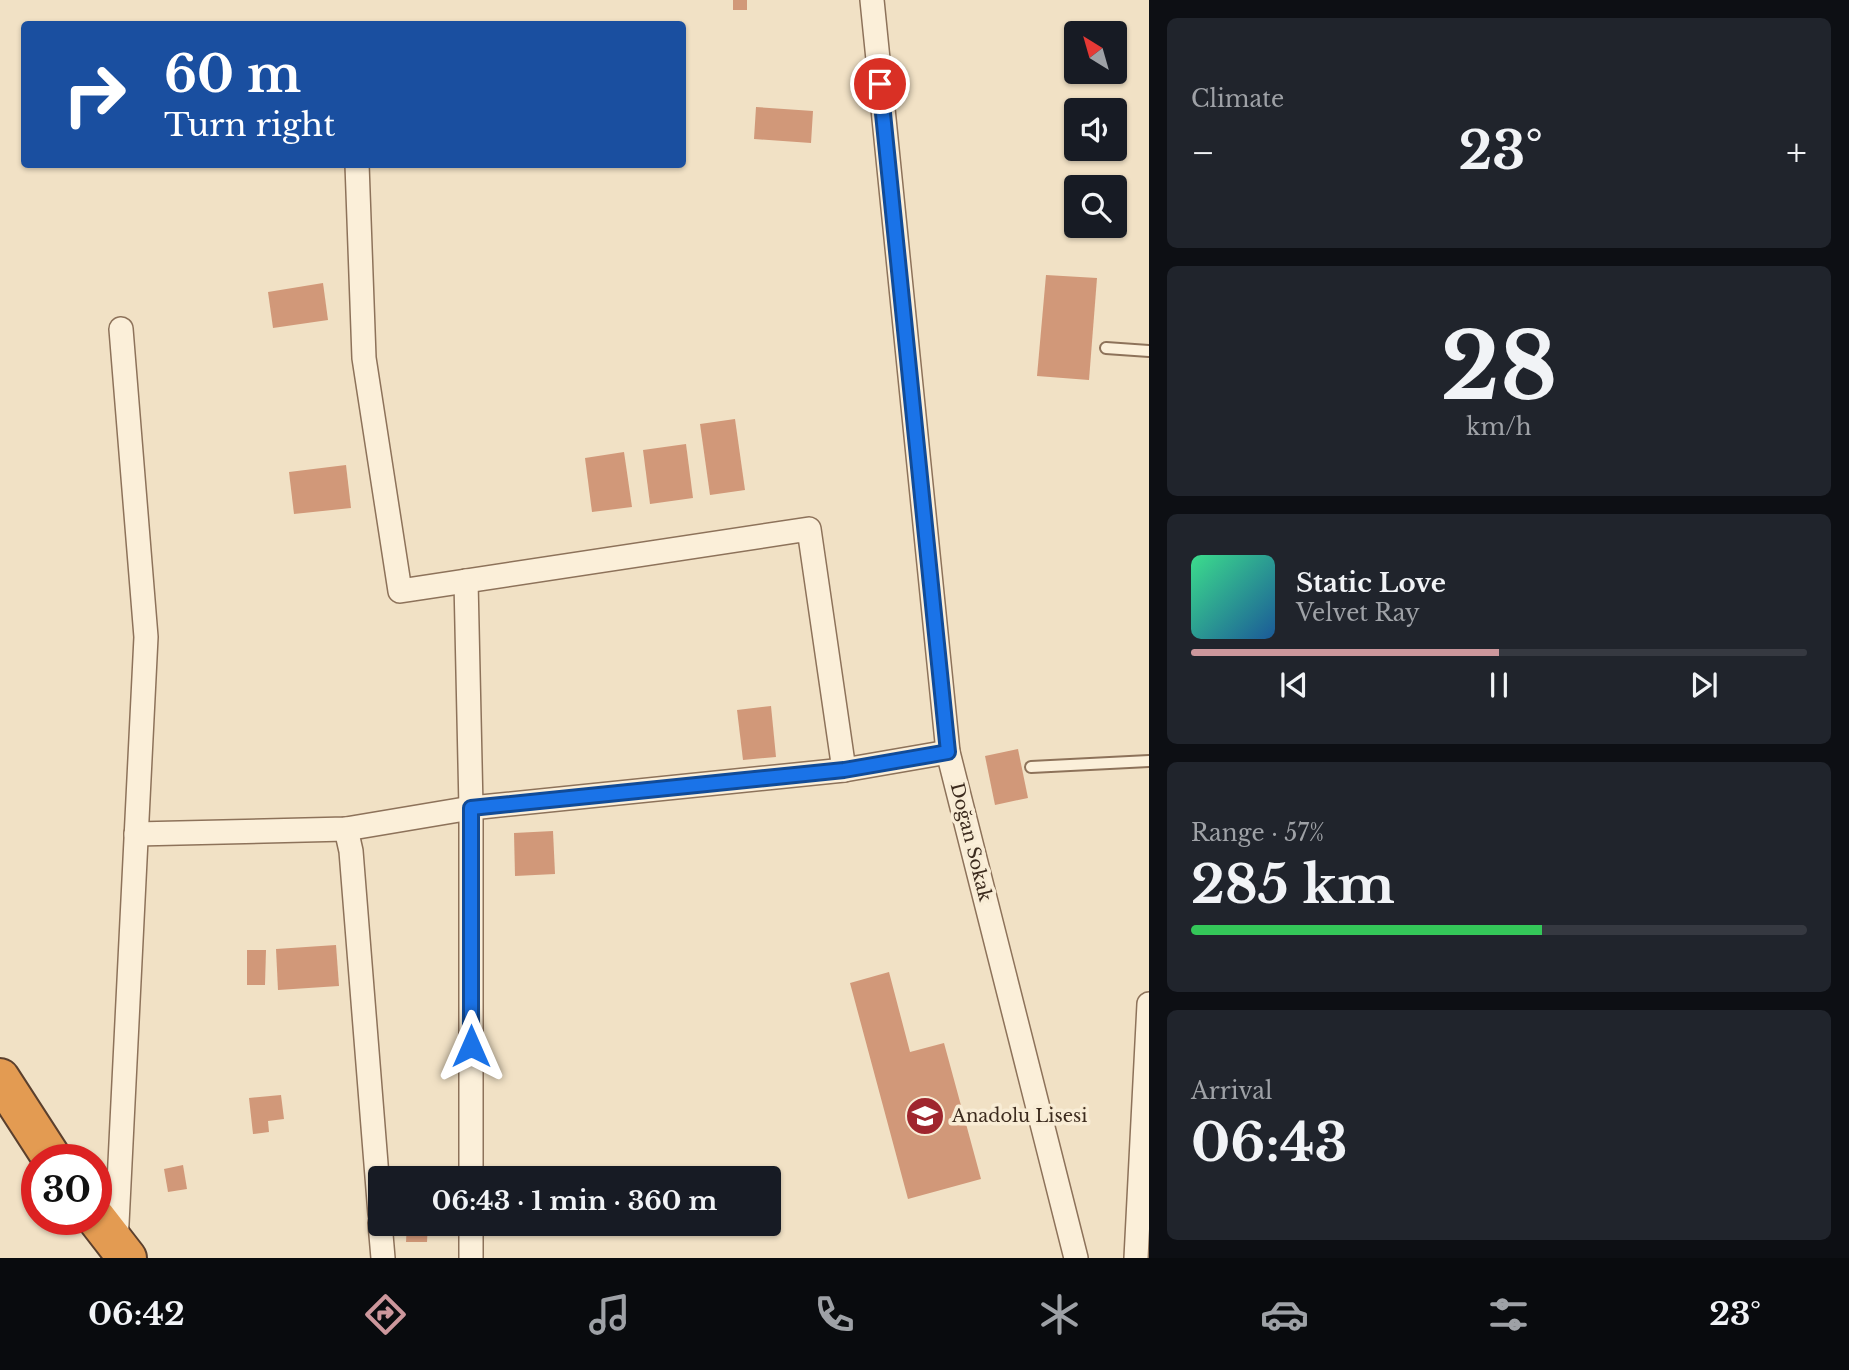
<!DOCTYPE html>
<html lang="en">
<head>
<meta charset="utf-8">
<style>
	:root { --surface:#171b24; --page:#20242c; --text:#f1f3f6; --muted:#9ea1a6; --line:#363941; --accent:#cc979c }
	body { margin:0; font-family:"Libre Baskerville",serif; background:var(--page); color:var(--text); height:100vh; display:flex; flex-direction:column; font-size:26px; white-space:nowrap }
	* { box-sizing:border-box; margin:0 }
	p { font-size:23px; color:var(--muted) }
	.icon { flex:none; width:38px; height:38px; fill:none; stroke:currentColor; stroke-width:2; stroke-linecap:round; stroke-linejoin:round }
	.map { position:relative; flex:1; overflow:hidden }
	.sheet { display:flex; flex-direction:column; gap:18px; padding:18px; background:#0d0f14; width:700px }
	.sheet>* { flex:none }
	.banner { position:absolute; left:21px; top:21px; width:665px; height:147px; border-radius:7px; box-shadow:0 2px 5px #0004; background:#1a4fa0; color:#fff; overflow:hidden }
	.needle { width:46px; rotate:323deg }
	.fabs { position:absolute; left:1064px; top:21px; display:grid; gap:14px }
	.fabs a { display:grid; place-items:center; width:63px; height:63px; border-radius:7px; background:var(--surface); box-shadow:0 2px 5px #0004; font-size:35px }
	.speed { position:absolute; left:21px; top:1144px; display:flex; gap:14px; font-size:35px; font-weight:700; text-align:center }
	.speed>* { display:grid; place-content:center; width:91px; height:91px; border-radius:50%; background:var(--surface); box-shadow:0 2px 5px #0004; line-height:1 }
	.speed .limit { border:10px solid #d22; background:#fff; color:#111 }
	.pin { position:absolute; display:grid; place-items:center; width:60px; height:60px; color:#fff; margin:-30px; border:4px solid #fff; border-radius:50%; box-shadow:0 2px 7px #0007 }
	.me { position:absolute; width:77px; margin:-38px; rotate:0deg; stroke-linejoin:round; filter:drop-shadow(0 0 5px #0008) }
	.turn { display:flex; align-items:center; gap:24px; height:147px; padding:0 28px; font-size:32px }
	.turn .icon { width:91px; height:91px; stroke-width:2.5 }
	.turn b { display:block; font-size:49px; line-height:60px }
	.big { font-size:52px; font-weight:700; line-height:1.1 }
	.sheet .tile { flex:1; display:flex; flex-direction:column; justify-content:center; gap:10px; min-width:0; padding:0 24px; border-radius:10px; background:var(--page) }
	.sheet .dial { align-items:center; gap:0 }
	.dial b { font-size:91px; line-height:1 }
	.song { display:flex; align-items:center; gap:21px }
	.cover { width:84px; height:84px; border-radius:10px; background:linear-gradient(135deg,hsl(150 70% 55%),hsl(210 70% 35%)) }
	.played { height:7px; border-radius:4px; background:linear-gradient(90deg,var(--accent) 50%,var(--line) 50%) }
	.keys { display:flex; justify-content:space-around; direction:ltr }
	.heat { display:flex; justify-content:space-between; align-items:center; font-size:38px; direction:ltr }
	.charge { height:10px; border-radius:5px; background:linear-gradient(90deg,#34c759 57%,var(--line) 0) }
	.trip { position:absolute; left:368px; top:1166px; width:413px; height:70px; border-radius:7px; background:var(--surface); box-shadow:0 2px 5px #0004; font-weight:700; line-height:70px; text-align:center }
	.dock { display:flex; height:112px; justify-content:space-around; align-items:center; background:#090b0e; color:var(--muted) }
	.dock .icon { width:49px; height:49px }
	.dock .current { color:var(--accent) }
	.dock b { font-size:32px; color:var(--text) }
	main { display:flex; flex:1; min-height:0 }
	.map>svg:first-child { display:block }
</style>
</head>
<body>
<main>
<div class="map">
<svg width="1149" height="1258" viewBox="0 0 1149 1258">
	<rect width="100%" height="100%" fill="#f1e1c5"/>
	<g fill="#d19879">
		<rect x="733" y="0" width="14" height="10"/>
		<polygon points="756,107 813,111 811,143 754,139"/>
		<polygon points="1046,275 1097,278 1089,380 1037,376"/>
		<polygon points="323,283 328,320 273,328 268,292"/>
		<polygon points="735,419 745,490 710,495 700,424"/>
		<polygon points="686,444 693,498 650,504 643,450"/>
		<polygon points="624,452 632,507 592,512 585,458"/>
		<polygon points="346,465 351,508 294,514 289,472"/>
		<polygon points="771,706 776,757 743,760 737,710"/>
		<polygon points="1018,749 1028,798 995,805 985,756"/>
		<polygon points="553,831 555,874 515,876 514,833"/>
		<polygon points="336,945 339,986 278,990 276,949"/>
		<polygon points="247,950 266,950 265,985 247,985"/>
		<polygon points="889,972 910,1052 944,1043 981,1179 908,1199 850,983"/>
		<polygon points="281,1095 284,1119 268,1121 269,1132 253,1134 249,1098"/>
		<polygon points="183,1165 187,1189 168,1192 164,1169"/>
		<polygon points="407,1223 428,1223 427,1242 406,1242"/>
		<rect x="433" y="1223" width="14" height="13"/>
	</g>
	<g fill="none" stroke-linecap="round" stroke-linejoin="round">
		<defs>
			<g id="lane">
				<polyline points="1106,348 1149,351"/>
				<polyline points="1031,767 1149,761"/>
			</g>
			<g id="street">
				<polyline points="872,0 948,752 1076,1258"/>
				<polyline points="357,164 364,358 400,591 809,529 844,770"/>
				<polyline points="466,581 471,808 471,1178"/>
				<polyline points="346,829 351,851 380,1214"/>
				<polyline points="136,834 346,829 471,808 844,770 948,752"/>
				<polyline points="380,1223 383,1258"/>
				<polyline points="116,1244 146,637 121,329"/>
				<polyline points="471,1258 471,1223"/>
				<polyline points="1136,1258 1149,1004"/>
			</g>
			<g id="highway">
				<polyline points="0,1078 53,1160"/>
				<polyline points="96,1218 127,1258"/>
			</g>
		</defs>
		<use href="#lane" stroke="#8d725a" stroke-width="14"/>
		<use href="#street" stroke="#8d725a" stroke-width="26"/>
		<use href="#highway" stroke="#5b402e" stroke-width="42"/>
		<use href="#lane" stroke="#fbefd9" stroke-width="10"/>
		<use href="#street" stroke="#fbefd9" stroke-width="23"/>
		<use href="#highway" stroke="#e39b52" stroke-width="38"/>
	</g>
	<g fill="none" stroke-linecap="round" stroke-linejoin="round">
		<defs>
			<polyline id="route" points="471,1046 471,808 844,770 948,752 880,84"/>
		</defs>
		<use href="#route" stroke="#114b97" stroke-width="18"/>
		<use href="#route" stroke="#1a73e8" stroke-width="12"/>
	</g>
	<defs>
		<symbol id="school-disc" viewBox="-11 -11 22 22"><circle r="9.5" fill="#9f262e" stroke="#f8ecd5"/><path d="M0-5L7-2L0 1L-7-2ZM-4 1L0 2.5L4 1V4Q0 6-4 4Z" fill="#fff"/></symbol>
	</defs>
	<g fill-rule="evenodd">
		<use href="#school-disc" x="903" y="1094" width="44" height="44"/>
	</g>
	<g text-anchor="middle" dominant-baseline="central" stroke-width="7" stroke-linejoin="round" paint-order="stroke">
		<g font-size="18" fill="#3c2b1e" stroke="#f8ecd5">
			<text transform="translate(971 842) rotate(76)">Doğan Sokak</text>
		</g>
		<g font-size="18" fill="#3c2b1e" stroke="#f8ecd5" text-anchor="start">
			<text x="952" y="1116">Anadolu Lisesi</text>
		</g>
	</g>
</svg>
<div class="fabs">
<a><svg class="needle" viewBox="-14 -14 28 28"><path d="M0-13l5 13h-10z" fill="#e53935"/><path d="M0 13l5-13h-10z" fill="#9ea1a6"/></svg></a>
<a><svg class="icon" aria-label="sound" viewBox="0 0 24 24"><path d="M4 9h4l5-4v14l-5-4H4zM17 9q2 3 0 6"/></svg></a>
<a><svg class="icon" aria-label="search" viewBox="0 0 24 24"><circle cx="10" cy="10" r="6"/><path d="M15 15l6 6"/></svg></a>
</div>
<div class="speed"><div class="limit">30</div></div>
<div class="pin" style="left:880px;top:84px;background:#d93025"><svg class="icon" aria-label="arrive" viewBox="0 0 24 24"><path d="M6 21V4h12l-3 4 3 4H6"/></svg></div>
<svg class="me" style="left:471px;top:1046px" viewBox="-20 -20 40 40"><path d="M0-17L14 15 0 8-14 15z" fill="#1a73e8" stroke="#fff" stroke-width="4"/></svg>
<div class="trip">06:43 · 1 min · 360 m</div>
<div class="banner">
<div class="turn"><svg class="icon" aria-label="right" viewBox="0 0 24 24"><path d="M7 20v-9h11M14 6l5 5-5 5"/></svg><div><b>60 m</b>Turn right</div></div>
</div>
</div>
<section class="sheet">
<div class="tile"><p>Climate</p>
<div class="heat"><a>−</a><b class="big">23°</b><a>+</a></div>
</div>
<div class="tile dial"><b>28</b><p>km/h</p></div>
<div class="tile">
<div class="song"><i class="cover"></i><div><b>Static Love</b><p>Velvet Ray</p></div></div>
<div class="played"></div>
<div class="keys"><svg class="icon" aria-label="previous" viewBox="0 0 24 24"><path d="M18 5L8 12l10 7zM5 5v14"/></svg><svg class="icon" aria-label="pause" viewBox="0 0 24 24"><path d="M8 5v14M16 5v14"/></svg><svg class="icon" aria-label="next" viewBox="0 0 24 24"><path d="M6 5l10 7-10 7zM19 5v14"/></svg></div>
</div>
<div class="tile"><p>Range · 57%</p><b class="big">285 km</b><div class="charge"></div></div>
<div class="tile"><p>Arrival</p><b class="big">06:43</b></div>
</section>
</main>
<nav class="dock">
<b>06:42</b>
<svg class="icon current" aria-label="directions" viewBox="0 0 24 24"><path d="M12 3l9 9-9 9-9-9zM9 14v-3h6M13 9l2 2-2 2"/></svg>
<svg class="icon" aria-label="music" viewBox="0 0 24 24"><path d="M9 18V5l10-2v13"/><circle cx="6" cy="18" r="3"/><circle cx="16" cy="16" r="3"/></svg>
<svg class="icon" aria-label="phone" viewBox="0 0 24 24"><path d="M5 4h4l2 5-3 2q2 4 5 5l2-3 5 2v4C11 20 4 13 5 4z"/></svg>
<svg class="icon" aria-label="climate" viewBox="0 0 24 24"><path d="M12 3v18M4 7l16 10M4 17L20 7"/></svg>
<svg class="icon" aria-label="car" viewBox="0 0 24 24"><path d="M5 17H2v-5l4-1 3-4h7l3 4 3 1v5h-3M9 17h6M6 11h13"/><circle cx="7" cy="17" r="2"/><circle cx="17" cy="17" r="2"/></svg>
<svg class="icon" aria-label="filters" viewBox="0 0 24 24"><path d="M4 7h16M4 17h16"/><circle cx="9" cy="7" r="2"/><circle cx="15" cy="17" r="2"/></svg>
<b>23°</b>
</nav>
</body>
</html>
